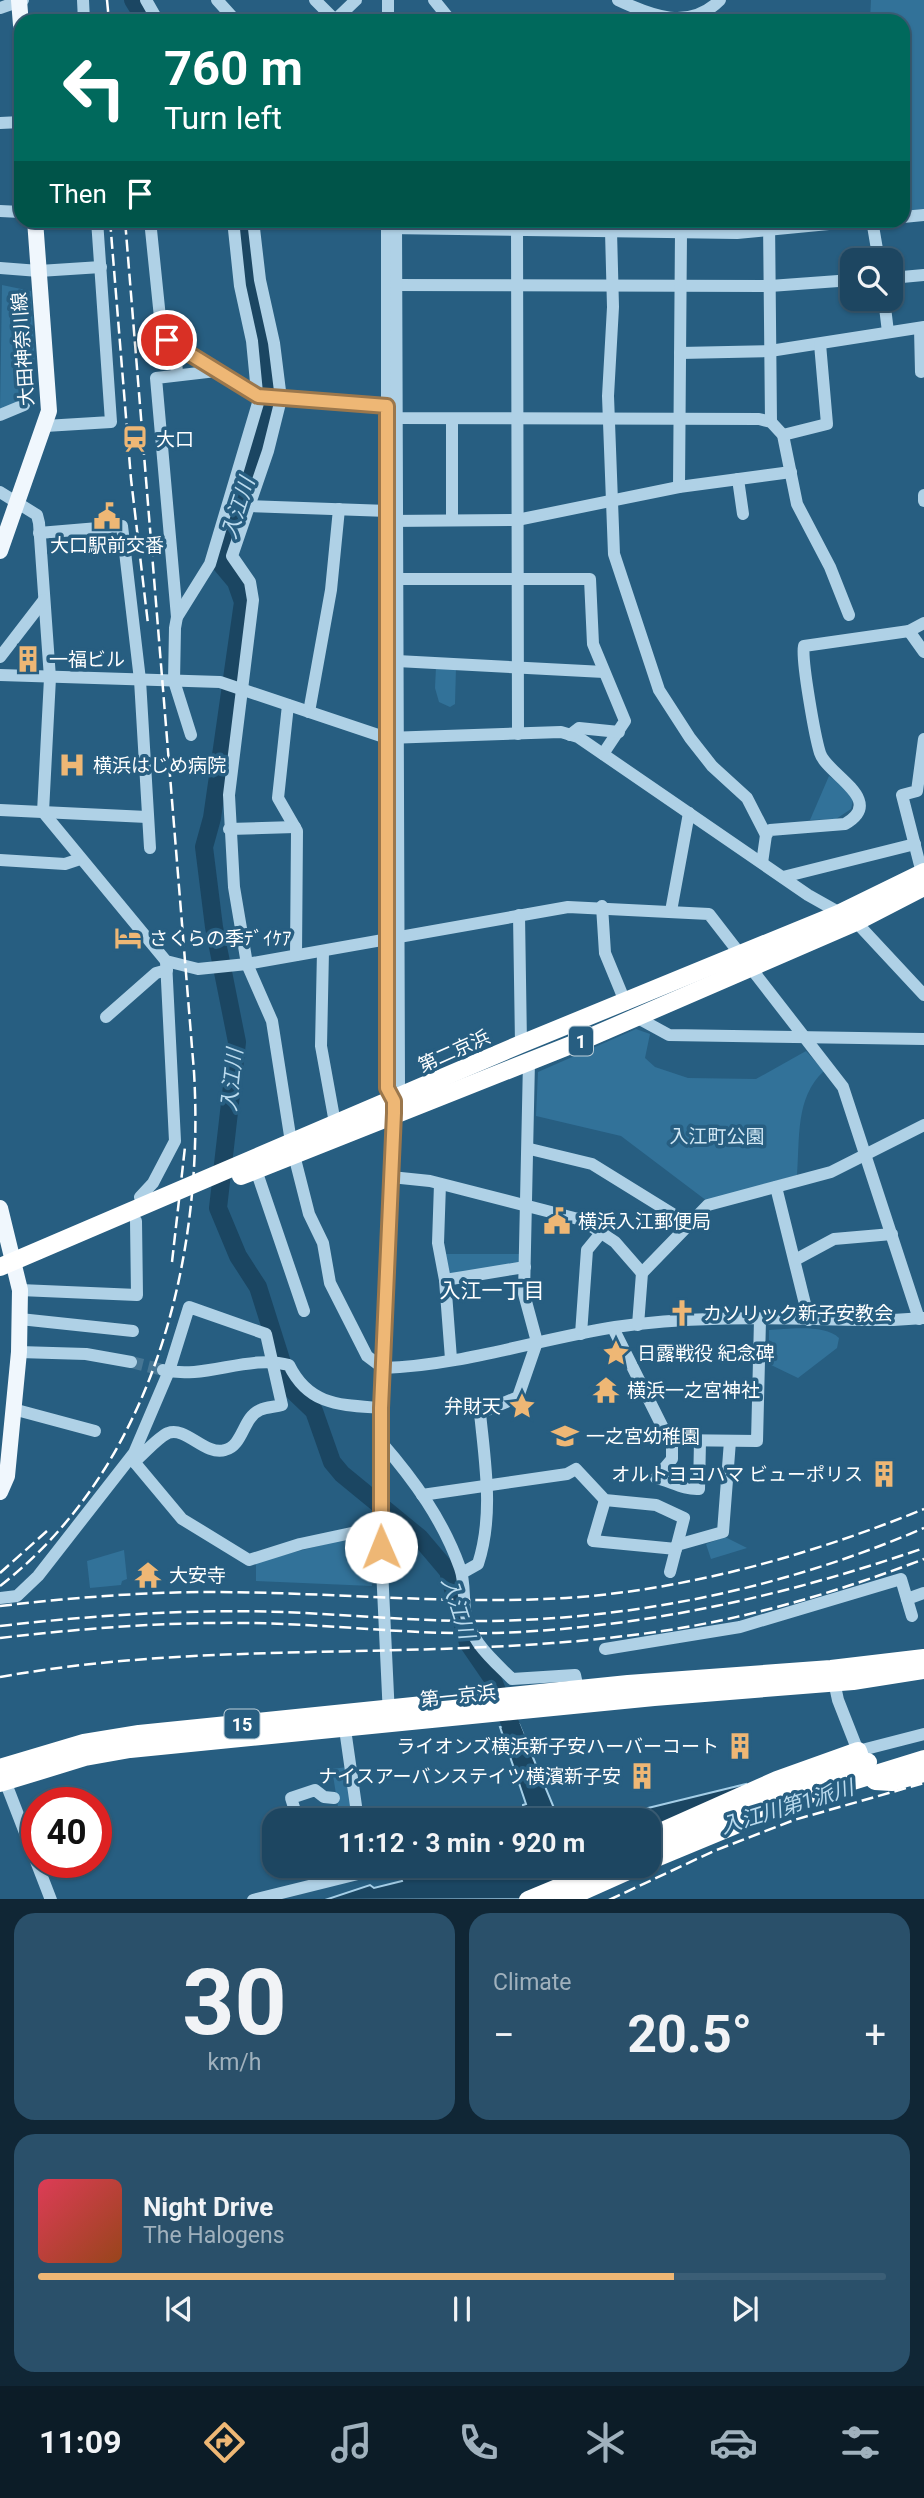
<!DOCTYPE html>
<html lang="en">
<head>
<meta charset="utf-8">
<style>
	:root { --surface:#1d4661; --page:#2a506a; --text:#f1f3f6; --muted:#a0b1bd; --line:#3b5e76; --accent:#eeb775 }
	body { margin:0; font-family:Roboto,"Noto Sans JP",sans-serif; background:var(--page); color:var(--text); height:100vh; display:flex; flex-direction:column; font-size:26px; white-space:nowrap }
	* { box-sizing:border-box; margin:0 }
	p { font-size:23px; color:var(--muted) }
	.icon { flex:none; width:38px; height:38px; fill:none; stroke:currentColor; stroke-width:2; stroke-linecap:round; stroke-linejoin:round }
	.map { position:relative; height:1899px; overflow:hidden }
	.details { display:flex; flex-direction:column; gap:14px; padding:14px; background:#102635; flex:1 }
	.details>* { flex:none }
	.banner { position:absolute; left:14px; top:14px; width:896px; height:214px; border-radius:21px; box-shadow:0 2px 5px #0004,0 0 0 2px var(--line); background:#00695c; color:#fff; overflow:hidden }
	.tools { position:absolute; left:840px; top:248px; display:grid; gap:14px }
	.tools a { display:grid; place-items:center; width:63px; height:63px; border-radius:14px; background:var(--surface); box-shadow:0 2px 5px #0004,0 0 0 2px var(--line); font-size:35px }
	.speed { position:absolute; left:21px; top:1787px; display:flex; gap:14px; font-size:35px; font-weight:700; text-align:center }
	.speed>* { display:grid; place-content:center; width:91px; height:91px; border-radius:50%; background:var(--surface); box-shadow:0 2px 5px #0004,0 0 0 2px var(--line); line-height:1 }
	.speed .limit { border:10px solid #d22; background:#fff; color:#111 }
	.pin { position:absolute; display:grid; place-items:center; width:60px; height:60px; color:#fff; margin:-30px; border:4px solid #fff; border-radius:50%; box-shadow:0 2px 7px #0007 }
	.me { position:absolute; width:77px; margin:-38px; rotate:359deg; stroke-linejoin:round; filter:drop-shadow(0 0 5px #0008) }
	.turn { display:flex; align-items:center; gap:24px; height:147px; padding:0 35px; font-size:32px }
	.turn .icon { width:91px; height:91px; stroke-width:2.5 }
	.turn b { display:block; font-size:49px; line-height:60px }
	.then { display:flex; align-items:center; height:66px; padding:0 35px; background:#0003; gap:14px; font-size:26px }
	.big { font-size:52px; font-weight:700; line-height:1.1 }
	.details .card { flex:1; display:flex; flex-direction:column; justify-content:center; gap:10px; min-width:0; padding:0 24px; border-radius:21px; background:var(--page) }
	.details .dial { align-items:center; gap:0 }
	.dial b { font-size:91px; line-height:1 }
	.song { display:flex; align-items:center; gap:21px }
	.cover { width:84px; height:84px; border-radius:10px; background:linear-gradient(135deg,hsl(350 70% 55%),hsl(20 70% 35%)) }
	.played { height:7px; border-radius:4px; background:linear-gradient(90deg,var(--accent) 75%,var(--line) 75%) }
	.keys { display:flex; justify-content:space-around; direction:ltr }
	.heat { display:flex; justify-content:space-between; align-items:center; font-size:38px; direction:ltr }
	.details .tiles { flex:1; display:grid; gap:14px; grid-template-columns:1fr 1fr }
	.card:last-child { grid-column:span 2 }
	.trip { position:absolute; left:262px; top:1808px; width:399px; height:70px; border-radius:21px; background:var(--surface); box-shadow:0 2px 5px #0004,0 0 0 2px var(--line); font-weight:700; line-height:70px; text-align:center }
	.tabs { display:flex; height:112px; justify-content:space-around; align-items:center; background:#0c1c27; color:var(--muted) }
	.tabs .icon { width:49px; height:49px }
	.tabs .on { color:var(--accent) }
	.tabs b { font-size:32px; color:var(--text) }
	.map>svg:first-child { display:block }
</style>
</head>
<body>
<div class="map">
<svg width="924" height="1900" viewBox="0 0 924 1900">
	<rect width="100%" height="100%" fill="#275e81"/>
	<g fill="#327299">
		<polygon points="871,0 924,0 924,209 903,211 903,21 870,21"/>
		<polygon points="2,285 31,291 35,367 21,369 22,402 0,412"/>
		<polygon points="436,667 456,667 455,704 450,707 439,702 435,688"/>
		<polygon points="829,776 844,786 853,800 851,809 836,819 810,820"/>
		<path d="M636 1029 650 1034 645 1058 655 1067 688 1078 756 1079 806 1051 824 1071C795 1097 800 1139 797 1175L707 1201 621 1136 536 1116 538 1072Z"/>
		<polygon points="444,1254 521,1254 519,1264 448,1277"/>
		<path d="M769 1330C788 1329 825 1324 839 1338L837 1348 798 1378 769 1364Z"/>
		<polygon points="369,1533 372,1586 256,1581 256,1562"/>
		<polygon points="725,1537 747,1548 711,1559 706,1544"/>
		<polygon points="124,1550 127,1579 122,1581 121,1585 90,1588 87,1561"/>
		<polygon points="347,1767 354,1811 339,1813 332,1769"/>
	</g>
	<g fill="#1b4662" stroke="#a4cee7" stroke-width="2">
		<polygon points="519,1724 559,1820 523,1820 523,1805 526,1804 500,1727"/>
		<polygon points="746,1784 747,1788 649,1833 649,1820 599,1820"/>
		<polygon points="449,1866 462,1866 465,1869 478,1866 578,1866 572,1868 558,1899 325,1900 370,1885 374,1888 402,1881 400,1875 429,1869 431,1875 450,1871"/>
	</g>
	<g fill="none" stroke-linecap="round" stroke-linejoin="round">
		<g stroke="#1b4662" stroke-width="18">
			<polyline points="133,0 146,21"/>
			<polyline points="243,220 249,288 260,331 268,394 258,446 220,563 236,582 243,602 212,818 204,847 214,927 237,1042 218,1208 238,1256 258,1287 290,1388 314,1411 332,1462 342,1474 420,1538 448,1571 468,1643 492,1678 519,1746"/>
		</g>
		<polyline stroke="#477694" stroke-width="12" stroke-dasharray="12 6" stroke-linecap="butt" points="131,1362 163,1370"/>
		<g stroke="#afd1e6" stroke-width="12">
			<polyline points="83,0 84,21"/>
			<polyline points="146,0 158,21"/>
			<polyline points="217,0 236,21"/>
			<polyline points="315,0 335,20"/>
			<polyline points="434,0 451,21"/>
			<path d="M618 0C652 16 689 31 720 0"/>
			<polyline points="0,8 23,0"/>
			<polyline points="334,21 356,0"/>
			<polyline points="388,21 388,0"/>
			<polyline points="0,123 21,122"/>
			<polyline points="0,211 21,212"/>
			<polyline points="903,217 924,215"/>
			<polyline points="150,220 162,337 258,396 387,406 397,418 759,419 771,422 783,435 797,504 830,567 849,615"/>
			<polyline points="253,220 260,280 274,343 281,399 268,451 232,556 250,582 253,600 229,795 234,887 247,964 272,1021 291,1142"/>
			<polyline points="387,220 387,1088 394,1101"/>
			<polyline points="517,220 518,734"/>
			<polyline points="606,220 611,231 613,307 608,396 614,554 659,690 690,738 712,766 747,798 766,835"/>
			<polyline points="769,220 771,422"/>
			<polyline points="872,220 879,261"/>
			<polyline points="388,228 737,233 870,220"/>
			<polyline points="0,268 39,271 101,267"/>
			<polyline points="891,278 924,275"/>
			<polyline points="391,285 770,286 852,280"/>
			<polyline points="884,299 888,332"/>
			<polyline points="920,328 921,372"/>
			<polyline points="175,345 177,374"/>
			<polyline points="680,353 770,351 924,327"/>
			<polyline points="0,415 24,405"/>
			<polyline points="452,419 452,520"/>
			<polyline points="45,426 111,422 97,220"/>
			<polyline points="783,435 827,424 820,344"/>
			<polyline points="738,479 743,514"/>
			<polyline points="679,487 681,232"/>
			<polyline points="0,492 37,515 39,523 50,678 43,812 166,961 198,969 247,964 568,907 709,914 843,1087 919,1319"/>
			<polyline points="924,495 924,501"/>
			<polyline points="250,506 388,511"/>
			<polyline points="388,521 517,520 679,487 791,472"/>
			<polyline points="39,533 122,526 140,680 150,848"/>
			<polyline points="397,579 590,579 593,644 625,721 603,754"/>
			<polyline points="177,617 156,378 216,371"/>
			<polyline points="909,631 924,652"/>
			<polyline points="0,657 44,600"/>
			<polyline points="397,661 604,672"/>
			<polyline points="0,675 220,682 387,738 561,732 578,737 808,895 856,922 924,995"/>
			<polyline points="288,705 278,798 297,831 296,955"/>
			<polyline points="309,712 331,590 339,509"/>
			<polyline points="191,735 174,681 175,628 177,617 210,564 258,403 252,341 240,286 233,220"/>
			<polyline points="570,735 579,728 619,732"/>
			<polyline points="0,810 147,817"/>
			<polyline points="229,829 295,827"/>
			<polyline points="0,860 65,864 80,859"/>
			<path d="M762 863 766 835 770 830 845 824C887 800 827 775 820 753 815 737 801 659 804 646L909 631 924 623"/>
			<polyline points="922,873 902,795 917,791 924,739"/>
			<polyline points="783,877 915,844"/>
			<polyline points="602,906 605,953 626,1004"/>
			<polyline points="671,911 689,813"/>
			<polyline points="519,915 521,1044"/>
			<polyline points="323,951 321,1046 335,1123"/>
			<polyline points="106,1017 156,973 167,970"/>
			<polyline points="636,1017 669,1035 924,1039"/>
			<polyline points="530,1149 592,1164 689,1224"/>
			<path d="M294 1155 309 1214 323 1243 330 1283 367 1356 383 1368C459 1366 539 1339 615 1327 706 1313 801 1320 893 1320L924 1318"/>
			<polyline points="256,1170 304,1311"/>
			<polyline points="391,1177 430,1181 582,1220 615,1242 642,1273"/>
			<polyline points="440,1184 438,1243 445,1280 451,1359"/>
			<polyline points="776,1187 809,1320"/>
			<polyline points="144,1206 140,1197 153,1183 175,1141 166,961"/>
			<polyline points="795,1260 834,1239 892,1234"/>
			<polyline points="445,1280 525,1267"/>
			<polyline points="20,1290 137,1295 136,1221"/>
			<polyline points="20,1319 133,1331"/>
			<polyline points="638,1325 642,1273 708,1205 831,1172 924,1125"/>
			<polyline points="613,1328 669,1440 757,1441 760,1320"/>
			<polyline points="581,1334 587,1250 601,1233"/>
			<polyline points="19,1352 86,1354 131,1362"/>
			<path d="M163 1370C205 1380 248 1354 289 1365 309 1406 341 1405 381 1408"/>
			<polyline points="13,1409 95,1431"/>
			<path d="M672 1440V1459L656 1478C670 1481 684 1490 699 1489L700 1441"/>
			<path d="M381 1442C414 1480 443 1520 460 1568 465 1582 463 1596 465 1610 469 1641 492 1659 512 1679L575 1675 578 1689"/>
			<polyline points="131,1458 182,1519 249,1560 300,1544 380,1527"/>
			<polyline points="422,1495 567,1474 576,1469 605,1500 656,1505 684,1518 670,1572"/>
			<polyline points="605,1500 593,1541 676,1549"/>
			<polyline points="677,1545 723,1532 730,1441"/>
			<path d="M462 1573 478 1564C494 1515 485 1463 480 1413L518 1397 537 1342 524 1294 529 1061"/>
			<path d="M0 1598 17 1596 38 1576 134 1453 169 1371 189 1307 266 1334 282 1405C275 1407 266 1407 260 1410 243 1417 243 1446 225 1450 205 1456 186 1426 168 1433 157 1438 144 1454 134 1462"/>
			<polyline points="907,1599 924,1593"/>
			<polyline points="605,1649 740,1627 901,1579 912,1616"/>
			<polyline points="833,1677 838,1700 858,1751 924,1734"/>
			<polyline points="389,1716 381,1547 381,1442 394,1101 399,1083 396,220"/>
			<polyline points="345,1729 358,1820"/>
			<polyline points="5,1781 51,1900"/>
			<polyline points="298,1820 291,1798 315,1790 324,1797 334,1798"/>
			<polyline points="253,1900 390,1866"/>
		</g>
		<g stroke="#f0f7fd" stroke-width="16">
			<polyline points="19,0 21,25"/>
			<polyline points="0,551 49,411 35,220"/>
			<polyline points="0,1208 20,1290 19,1352 7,1476 0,1492"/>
		</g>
		<g stroke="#fff" stroke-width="18">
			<polyline points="241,1176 586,1039 856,922 924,887"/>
			<polyline points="0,1267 521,1044 838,914 924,872"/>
			<polyline points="0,1768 84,1743 139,1734 628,1684 831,1669 924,1658"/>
			<polyline points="0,1783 85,1757 130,1749 654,1697 853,1681 924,1670"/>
			<polyline points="649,1837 777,1780 858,1751 865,1771 875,1781 892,1782 924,1773"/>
			<polyline points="528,1900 610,1866"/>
			<polyline points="563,1900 639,1866"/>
		</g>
		<g stroke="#fff" stroke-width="2.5" stroke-dasharray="12 5" stroke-linecap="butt">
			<polyline points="107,0 109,21"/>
			<polyline points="110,220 131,479 148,624"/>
			<polyline points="172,1262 185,1147"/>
			<polyline points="0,1573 47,1531"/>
			<path d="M0 1586C153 1467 205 1258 194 1072L125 220"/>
			<path d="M0 1606C70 1598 140 1592 211 1592 330 1592 447 1605 566 1598 687 1590 811 1555 924 1509"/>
			<path d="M0 1626C95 1615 190 1609 285 1612 354 1615 423 1622 492 1621 641 1618 787 1587 924 1528"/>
			<path d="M0 1638C94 1627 190 1620 285 1624 355 1627 425 1635 496 1633 644 1628 785 1596 924 1548"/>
			<path d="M0 1677C209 1639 423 1662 633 1635 733 1623 830 1595 924 1559"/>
			<polyline points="609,1900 714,1851 794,1820 924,1783"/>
		</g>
		<g stroke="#fff" stroke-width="18">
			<polyline points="649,1848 769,1796 868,1762"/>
			<polyline points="649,1861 808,1795 924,1759"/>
		</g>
	</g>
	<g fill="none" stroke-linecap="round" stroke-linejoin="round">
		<defs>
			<polyline id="route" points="167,340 258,396 387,406 387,1088 394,1101 394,1113 381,1408 381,1547"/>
		</defs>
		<use href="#route" stroke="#9b774c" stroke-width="18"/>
		<use href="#route" stroke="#eeb775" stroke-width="12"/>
	</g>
	<defs>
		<symbol id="station-bare" viewBox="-9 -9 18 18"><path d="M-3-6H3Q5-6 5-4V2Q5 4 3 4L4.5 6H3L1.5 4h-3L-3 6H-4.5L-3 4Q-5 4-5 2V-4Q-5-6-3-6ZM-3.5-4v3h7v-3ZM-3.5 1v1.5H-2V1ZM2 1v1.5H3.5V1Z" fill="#eeb775" stroke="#275e81" stroke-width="2.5" paint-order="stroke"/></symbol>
		<symbol id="civic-bare" viewBox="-9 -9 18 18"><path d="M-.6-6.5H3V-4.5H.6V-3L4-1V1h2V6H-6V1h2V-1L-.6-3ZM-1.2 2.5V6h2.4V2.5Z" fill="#eeb775" stroke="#275e81" stroke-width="2.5" paint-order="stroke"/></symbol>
		<symbol id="building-bare" viewBox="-9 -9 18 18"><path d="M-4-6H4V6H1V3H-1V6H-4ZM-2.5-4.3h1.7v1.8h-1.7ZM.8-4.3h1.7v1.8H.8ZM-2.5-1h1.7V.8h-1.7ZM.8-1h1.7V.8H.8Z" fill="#eeb775" stroke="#275e81" stroke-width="2.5" paint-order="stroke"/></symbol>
		<symbol id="hospital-bare" viewBox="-9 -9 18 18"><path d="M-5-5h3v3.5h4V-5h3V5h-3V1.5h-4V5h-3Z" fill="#eeb775" stroke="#275e81" stroke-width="2.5" paint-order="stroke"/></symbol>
		<symbol id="hotel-bare" viewBox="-9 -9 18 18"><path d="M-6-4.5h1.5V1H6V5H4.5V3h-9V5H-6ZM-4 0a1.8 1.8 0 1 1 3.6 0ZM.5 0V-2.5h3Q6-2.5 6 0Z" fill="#eeb775" stroke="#275e81" stroke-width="2.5" paint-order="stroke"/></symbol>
		<symbol id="church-bare" viewBox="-9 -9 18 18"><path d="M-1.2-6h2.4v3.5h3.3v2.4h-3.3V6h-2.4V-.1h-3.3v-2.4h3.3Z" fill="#eeb775" stroke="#275e81" stroke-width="2.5" paint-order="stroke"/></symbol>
		<symbol id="sight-bare" viewBox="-9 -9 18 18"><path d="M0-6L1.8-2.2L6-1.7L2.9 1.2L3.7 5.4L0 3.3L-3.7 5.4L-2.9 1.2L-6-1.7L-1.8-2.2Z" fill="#eeb775" stroke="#275e81" stroke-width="2.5" paint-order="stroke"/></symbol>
		<symbol id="temple-bare" viewBox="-9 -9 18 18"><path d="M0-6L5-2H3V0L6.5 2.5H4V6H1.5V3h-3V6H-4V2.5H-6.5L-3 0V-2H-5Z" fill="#eeb775" stroke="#275e81" stroke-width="2.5" paint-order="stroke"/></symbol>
		<symbol id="school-bare" viewBox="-9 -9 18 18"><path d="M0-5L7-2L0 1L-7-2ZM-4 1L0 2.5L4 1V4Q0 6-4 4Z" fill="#eeb775" stroke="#275e81" stroke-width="2.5" paint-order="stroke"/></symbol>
	</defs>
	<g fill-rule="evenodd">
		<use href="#station-bare" x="116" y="420" width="38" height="38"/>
		<use href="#civic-bare" x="88" y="497" width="38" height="38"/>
		<use href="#building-bare" x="9" y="640" width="38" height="38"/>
		<use href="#hospital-bare" x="53" y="746" width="38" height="38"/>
		<use href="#hotel-bare" x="109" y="919" width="38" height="38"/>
		<use href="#civic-bare" x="538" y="1202" width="38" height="38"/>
		<use href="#church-bare" x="663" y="1294" width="38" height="38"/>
		<use href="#sight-bare" x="597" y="1334" width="38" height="38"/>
		<use href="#temple-bare" x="587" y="1371" width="38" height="38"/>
		<use href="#sight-bare" x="503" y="1387" width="38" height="38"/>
		<use href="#school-bare" x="546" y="1417" width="38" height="38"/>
		<use href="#building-bare" x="865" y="1455" width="38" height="38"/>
		<use href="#temple-bare" x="129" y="1556" width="38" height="38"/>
		<use href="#building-bare" x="721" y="1727" width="38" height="38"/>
		<use href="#building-bare" x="623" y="1757" width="38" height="38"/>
	</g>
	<g text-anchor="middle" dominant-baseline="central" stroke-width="7" stroke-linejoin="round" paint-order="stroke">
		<g fill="#275e81" stroke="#becfd9" stroke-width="2">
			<rect x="569" y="1026.5" width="24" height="29" rx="5"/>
			<rect x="224.5" y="1709.5" width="35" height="29" rx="5"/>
		</g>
		<g font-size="18" font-weight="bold" fill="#fff">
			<text x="581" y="1041">1</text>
			<text x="242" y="1724">15</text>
		</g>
		<g font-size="19" fill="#fff" stroke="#275e81">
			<text transform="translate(23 349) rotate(-94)">大田神奈川線</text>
			<text transform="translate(454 1051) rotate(-24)">第二京浜</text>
			<text transform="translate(458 1696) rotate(-6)">第一京浜</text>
		</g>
		<g font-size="19" fill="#fff" stroke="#275e81" text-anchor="start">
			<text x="156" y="439">大口</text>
			<text x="107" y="545" text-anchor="middle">大口駅前交番</text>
			<text x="49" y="659">一福ビル</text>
			<text x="93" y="765">横浜はじめ病院</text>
			<text x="149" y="938">さくらの季ﾃﾞｲｹｱ</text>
			<text x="578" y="1221">横浜入江郵便局</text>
			<text x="703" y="1313">カソリック新子安教会</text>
			<text x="637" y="1353">日露戦役 紀念碑</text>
			<text x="627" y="1390">横浜一之宮神社</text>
			<text x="501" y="1406" text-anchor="end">弁財天</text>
			<text x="586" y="1436">一之宮幼稚園</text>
			<text x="863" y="1474" text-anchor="end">オルトヨコハマ ビューポリス</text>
			<text x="169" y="1575">大安寺</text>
			<text x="719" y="1746" text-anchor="end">ライオンズ横浜新子安ハーバーコート</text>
			<text x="621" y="1776" text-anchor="end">ナイスアーバンステイツ横濱新子安</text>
		</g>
		<g font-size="19" fill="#d2e8f5" stroke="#275e81">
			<text x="717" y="1136">入江町公園</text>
		</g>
		<g font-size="21" font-style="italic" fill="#bbdbee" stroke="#275e81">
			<text transform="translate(238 508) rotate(-72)">入江川</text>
			<text transform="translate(232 1080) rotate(-84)">入江川</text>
			<text transform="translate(458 1608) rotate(72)">入江川</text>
			<text transform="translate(787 1807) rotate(-17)">入江川第1派川</text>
		</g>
		<g font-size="21" fill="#fff" stroke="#275e81">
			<text x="492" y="1291">入江一丁目</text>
		</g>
	</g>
</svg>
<div class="tools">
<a><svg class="icon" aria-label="search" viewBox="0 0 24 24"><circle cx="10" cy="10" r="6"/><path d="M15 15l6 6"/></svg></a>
</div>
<div class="speed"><div class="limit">40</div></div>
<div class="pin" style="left:167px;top:340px;background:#d93025"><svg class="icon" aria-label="arrive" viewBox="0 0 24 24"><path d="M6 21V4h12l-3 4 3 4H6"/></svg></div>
<svg class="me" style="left:381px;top:1547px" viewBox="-20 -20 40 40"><circle r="19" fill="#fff"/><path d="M0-13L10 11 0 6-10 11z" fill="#eeb775"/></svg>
<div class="trip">11:12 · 3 min · 920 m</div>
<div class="banner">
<div class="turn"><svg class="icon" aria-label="left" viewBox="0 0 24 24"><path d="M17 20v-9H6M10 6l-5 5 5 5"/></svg><div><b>760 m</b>Turn left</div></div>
<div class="then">Then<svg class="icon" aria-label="arrive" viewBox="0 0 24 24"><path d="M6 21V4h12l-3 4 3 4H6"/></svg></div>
</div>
</div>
<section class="details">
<div class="tiles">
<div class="card dial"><b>30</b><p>km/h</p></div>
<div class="card"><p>Climate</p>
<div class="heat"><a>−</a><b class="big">20.5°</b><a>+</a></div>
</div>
<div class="card">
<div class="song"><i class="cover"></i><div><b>Night Drive</b><p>The Halogens</p></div></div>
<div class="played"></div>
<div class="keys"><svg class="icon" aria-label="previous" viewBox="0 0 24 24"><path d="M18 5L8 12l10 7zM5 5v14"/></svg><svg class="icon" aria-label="pause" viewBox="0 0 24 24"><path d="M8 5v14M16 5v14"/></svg><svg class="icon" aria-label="next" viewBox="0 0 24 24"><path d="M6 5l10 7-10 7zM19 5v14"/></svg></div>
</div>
</div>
</section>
<nav class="tabs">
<b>11:09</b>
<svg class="icon on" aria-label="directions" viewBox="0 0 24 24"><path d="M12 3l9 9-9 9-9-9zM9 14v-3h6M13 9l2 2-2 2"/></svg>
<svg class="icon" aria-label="music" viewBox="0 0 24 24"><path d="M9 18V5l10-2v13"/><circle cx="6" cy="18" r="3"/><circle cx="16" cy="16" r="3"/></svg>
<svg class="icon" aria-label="phone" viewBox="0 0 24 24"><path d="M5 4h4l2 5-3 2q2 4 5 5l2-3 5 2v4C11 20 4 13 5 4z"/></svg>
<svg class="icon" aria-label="climate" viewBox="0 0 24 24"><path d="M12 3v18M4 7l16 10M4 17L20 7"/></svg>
<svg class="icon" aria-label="car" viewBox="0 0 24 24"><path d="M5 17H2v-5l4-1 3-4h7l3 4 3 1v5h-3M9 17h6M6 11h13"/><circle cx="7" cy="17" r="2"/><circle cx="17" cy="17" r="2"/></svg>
<svg class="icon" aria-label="filters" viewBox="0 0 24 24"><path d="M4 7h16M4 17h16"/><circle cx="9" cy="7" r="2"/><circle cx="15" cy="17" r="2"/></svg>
</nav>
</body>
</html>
